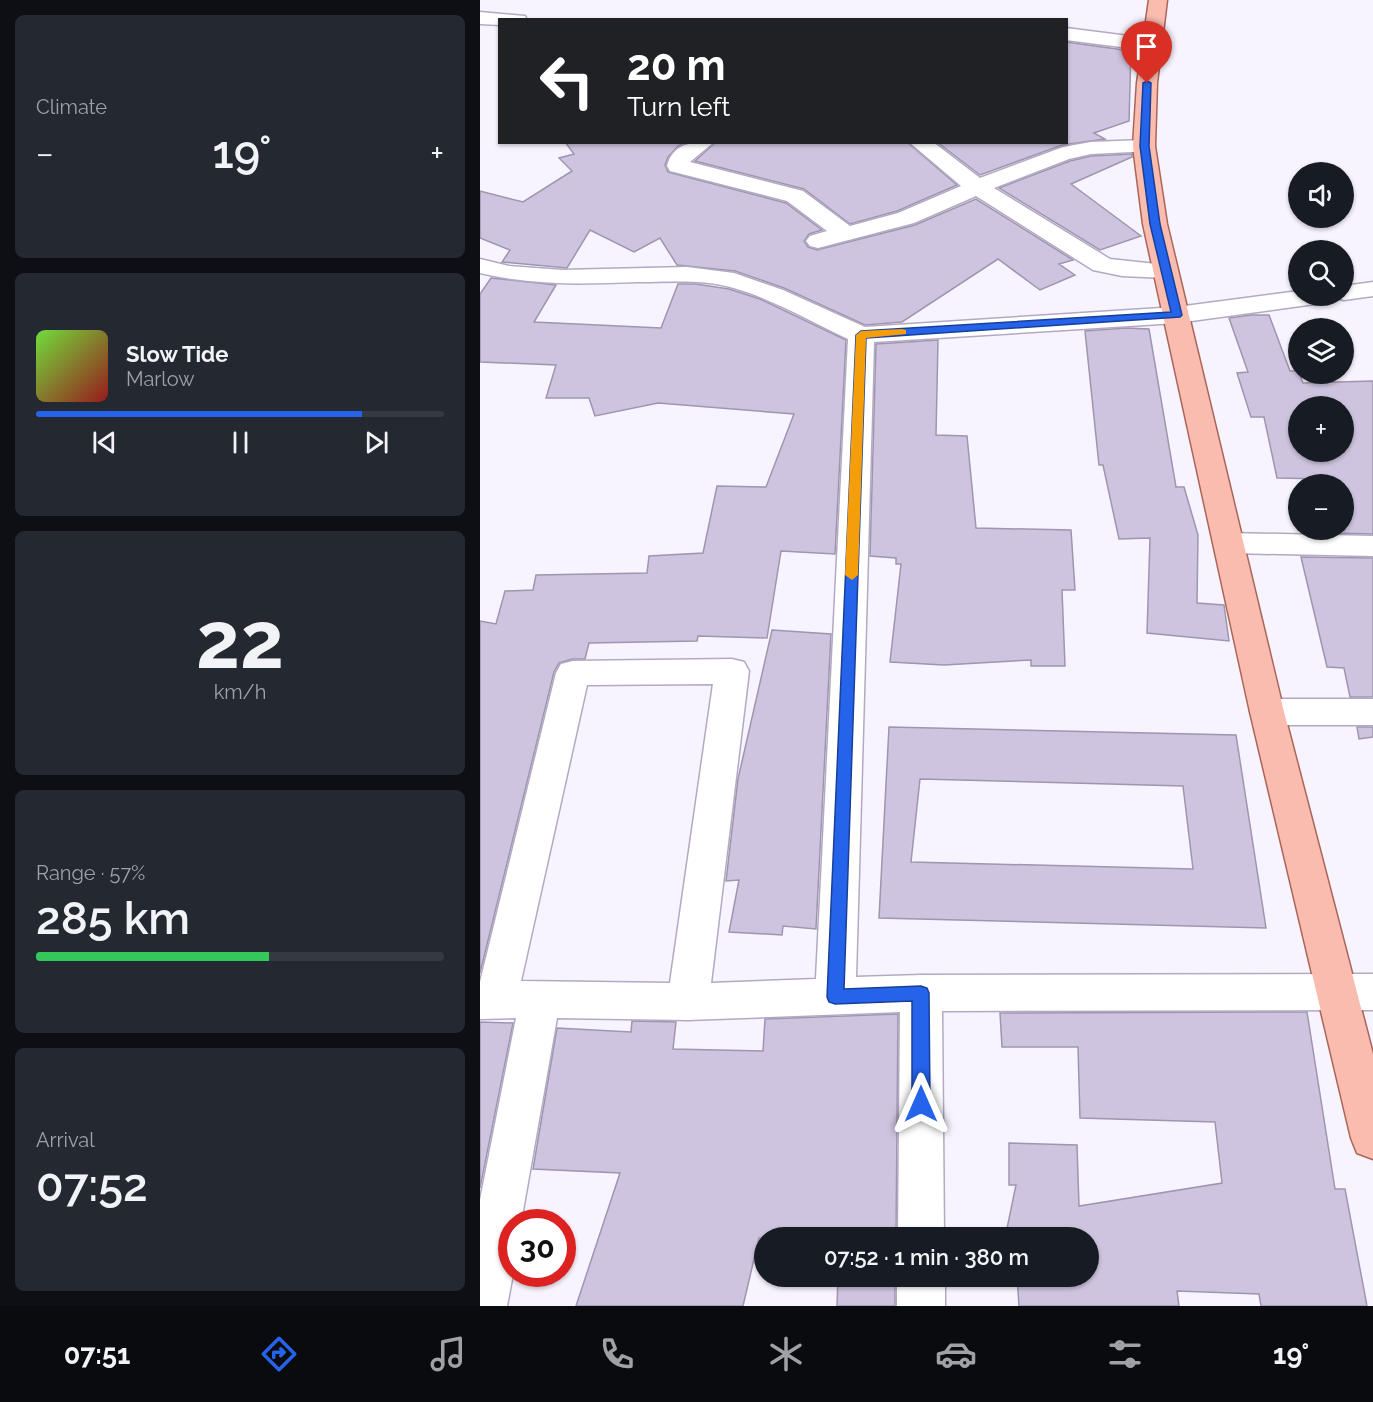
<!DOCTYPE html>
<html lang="en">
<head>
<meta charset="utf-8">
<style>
	:root { --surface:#171b24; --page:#242831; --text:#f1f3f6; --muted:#9ea1a6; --line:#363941; --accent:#2563eb }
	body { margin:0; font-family:Raleway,sans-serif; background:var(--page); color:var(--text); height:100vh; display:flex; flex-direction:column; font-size:22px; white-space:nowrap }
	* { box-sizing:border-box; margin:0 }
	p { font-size:20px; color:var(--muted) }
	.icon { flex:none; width:33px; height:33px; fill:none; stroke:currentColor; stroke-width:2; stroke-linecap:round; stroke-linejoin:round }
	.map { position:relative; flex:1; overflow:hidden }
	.details { display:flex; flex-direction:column; gap:15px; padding:15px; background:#0d0f14; width:480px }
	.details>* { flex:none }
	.banner { position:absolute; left:18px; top:18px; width:570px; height:126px; border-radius:0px; box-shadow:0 2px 4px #0004; background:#202124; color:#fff; overflow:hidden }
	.buttons { position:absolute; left:808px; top:162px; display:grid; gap:12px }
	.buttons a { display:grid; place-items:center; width:66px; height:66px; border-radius:50%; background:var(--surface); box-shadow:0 2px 4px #0004; font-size:30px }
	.speed { position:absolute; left:18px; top:1209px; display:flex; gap:12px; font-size:30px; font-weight:700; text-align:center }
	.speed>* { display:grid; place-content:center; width:78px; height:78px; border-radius:50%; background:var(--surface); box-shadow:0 2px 4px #0004; line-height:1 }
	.speed .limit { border:9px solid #d22; background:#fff; color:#111 }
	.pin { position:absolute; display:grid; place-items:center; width:51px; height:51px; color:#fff; margin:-62px -26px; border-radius:50% 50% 50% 0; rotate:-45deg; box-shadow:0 0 6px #0007 }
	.pin .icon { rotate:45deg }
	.me { position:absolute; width:66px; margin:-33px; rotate:0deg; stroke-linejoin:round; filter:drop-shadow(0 0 4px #0008) }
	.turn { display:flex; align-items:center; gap:21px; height:126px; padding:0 30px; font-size:27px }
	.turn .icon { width:78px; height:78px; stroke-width:2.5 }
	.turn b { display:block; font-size:42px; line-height:51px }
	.big { font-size:45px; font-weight:600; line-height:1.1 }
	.details .widget { flex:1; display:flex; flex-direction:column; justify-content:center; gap:9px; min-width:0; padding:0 21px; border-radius:9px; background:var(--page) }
	.details .dial { align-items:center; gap:0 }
	.dial b { font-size:78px; line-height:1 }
	.song { display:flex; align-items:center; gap:18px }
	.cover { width:72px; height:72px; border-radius:9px; background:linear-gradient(135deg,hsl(100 70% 55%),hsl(0 70% 35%)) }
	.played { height:6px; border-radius:3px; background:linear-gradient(90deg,var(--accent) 80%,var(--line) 80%) }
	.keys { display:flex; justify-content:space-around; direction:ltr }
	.heat { display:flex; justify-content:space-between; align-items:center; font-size:33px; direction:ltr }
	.charge { height:9px; border-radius:4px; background:linear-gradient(90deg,#34c759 57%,var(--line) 0) }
	.trip { position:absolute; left:274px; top:1227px; width:345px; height:60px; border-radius:30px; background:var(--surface); box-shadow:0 2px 4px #0004; font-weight:600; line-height:60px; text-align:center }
	.dock { display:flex; height:96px; justify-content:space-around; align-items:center; background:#090b0e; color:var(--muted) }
	.dock .icon { width:42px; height:42px }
	.dock .current { color:var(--accent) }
	.dock b { font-size:27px; color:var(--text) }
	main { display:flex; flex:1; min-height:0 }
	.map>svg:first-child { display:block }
</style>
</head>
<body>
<main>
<section class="details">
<div class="widget"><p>Climate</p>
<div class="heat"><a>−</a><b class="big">19°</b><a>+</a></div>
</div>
<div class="widget">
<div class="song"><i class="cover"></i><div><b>Slow Tide</b><p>Marlow</p></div></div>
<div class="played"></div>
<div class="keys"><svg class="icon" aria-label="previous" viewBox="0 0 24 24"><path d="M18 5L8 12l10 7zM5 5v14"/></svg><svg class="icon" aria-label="pause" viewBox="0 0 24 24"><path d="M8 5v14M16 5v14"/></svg><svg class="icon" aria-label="next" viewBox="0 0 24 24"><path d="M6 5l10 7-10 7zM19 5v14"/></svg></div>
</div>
<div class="widget dial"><b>22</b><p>km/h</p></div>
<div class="widget"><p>Range · 57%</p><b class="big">285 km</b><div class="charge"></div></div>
<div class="widget"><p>Arrival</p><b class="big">07:52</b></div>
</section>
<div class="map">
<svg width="893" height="1306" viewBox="0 0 893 1306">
	<rect width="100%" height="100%" fill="#f8f4ff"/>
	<g fill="#cec4df" stroke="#9f95af" stroke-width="1.5" fill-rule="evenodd">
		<polygon points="586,42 651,51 649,121 614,133 625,139 582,145 500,175 457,142 586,142"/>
		<polygon points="85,142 206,142 198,146 188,157 185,165 188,172 306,203 342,230 329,234 324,241 328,247 337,250 435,225 496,199 593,260 579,264 595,275 560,290 518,259 422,322 385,325 304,288 255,271 197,265 180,238 154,252 110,230 87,268 22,262 30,250 0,238 0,191 43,202 92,171 79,158 94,154"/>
		<polygon points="236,142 427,142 477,185 417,211 370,224 324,189 215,161"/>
		<polygon points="652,154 652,157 591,184 661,236 620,250 519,188 590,161 611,156"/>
		<polygon points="11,278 76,285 54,322 181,328 198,284 216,284 249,289 280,299 366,340 355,554 301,551 287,638 218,636 217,641 109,643 105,659 92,659 79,663 74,672 0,973 0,621 16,624 25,591 53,590 56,575 167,573 169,556 223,553 237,486 286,487 314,414 178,403 115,416 109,398 66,398 76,365 0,362 0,294"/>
		<path d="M771 315H789L810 371H818L823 383 893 381V534L857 533 856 530H864V484H845L844 479 797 478 784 417H771L757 373 768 372 749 318ZM819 406H864V452H819Z"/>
		<polygon points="646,328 669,329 696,487 704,487 718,535 717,603 744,605 749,641 667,633 670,538 639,539 623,465 619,465 605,331"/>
		<polygon points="458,340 456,435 487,436 496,528 591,530 595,590 582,590 585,666 551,666 551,660 464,665 410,662 421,564 416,564 416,558 390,556 396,344"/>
		<polygon points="821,557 893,558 893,697 870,697 864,668 847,667"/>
		<polygon points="292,630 351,634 336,929 303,926 302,935 249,932 259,880 246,881 258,779"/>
		<path d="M409 727 756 735 786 928 399 918ZM440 779 703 786 713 869 431 862Z"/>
		<polygon points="877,727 893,727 893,737 879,739"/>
		<polygon points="827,1012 855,1189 865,1189 887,1306 781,1306 779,1294 697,1291 699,1306 539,1306 537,1276 609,1276 609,1238 525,1238 536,1185 529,1185 529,1143 597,1145 599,1206 742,1183 735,1122 600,1118 598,1047 522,1047 520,1013"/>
		<polygon points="418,1014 416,1238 279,1238 263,1306 96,1306 140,1173 53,1169 77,1028 151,1032 152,1021 196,1022 193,1049 283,1051 285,1019"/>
		<polygon points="0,1022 33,1023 0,1188"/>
		<polygon points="358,1276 415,1276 415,1306 357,1306"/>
	</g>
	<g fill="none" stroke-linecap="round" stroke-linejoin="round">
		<defs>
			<g id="minor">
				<polygon points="0,12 45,16 47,20 20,20 20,25 0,24"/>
				<polygon points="586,28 672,39 679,41 682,45 679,49 672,51 586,40"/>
				<path d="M664 140 672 141 675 146 672 151 611 154 589 159 514 188 630 259 695 266 698 271 695 276 686 278 642 276 613 270 496 196 434 223 338 248 330 246 326 241 330 236 347 231 307 201 190 171 187 166C193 142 214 142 234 142L210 162 323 191 370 226 418 213 481 186 429 142H453L500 178 583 147 611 142Z"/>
				<path d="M0 259 29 266 82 270 207 267 254 273 303 290 385 327 697 307 819 291V296H864V286L893 282V296L864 300 854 297 851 301 842 303 697 323 394 342 376 977 441 975 893 974V1010L462 1011 464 1238H418L420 1012 208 1020 77 1018 41 1222H32L33 1274 27 1306H0V1200L36 1018 0 1019V982L76 673 81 664 93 661 252 659 264 662 269 671 231 983 336 979 368 339C330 321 291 298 250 287 221 279 189 282 159 282 105 284 53 286 0 273ZM233 684 190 983 41 981 107 685Z"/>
				<polygon points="749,533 893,536 893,556 749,553 738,550 734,543 738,536"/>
				<polygon points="787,699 893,699 893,725 787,725 775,721 770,712 775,703"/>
				<rect x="417" y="1276" width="48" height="30"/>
			</g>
			<polygon id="major" points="669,0 687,0 677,83 675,146 687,224 804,712 893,1054 893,1159 877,1153 871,1138 770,712 663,224 653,146 657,83"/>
		</defs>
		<use href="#minor" stroke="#b3a9c3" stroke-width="3"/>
		<use href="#major" stroke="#aa6559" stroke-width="3"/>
		<use href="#minor" fill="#fff" fill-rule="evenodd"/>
		<use href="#major" fill="#fabcae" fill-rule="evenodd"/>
	</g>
	<polygon fill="#2563eb" stroke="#184099" stroke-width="1.5" points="667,81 671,83 669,146 680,224 702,315 700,317 386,338 364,989 441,986 447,988 449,993 450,1104 447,1110 441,1113 435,1110 432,1104 432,1001 355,1004 349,1002 347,997 376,335 381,331 691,312 670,224 660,146 663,83"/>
	<polygon fill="#f59e0b" points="422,329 426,330 426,334 386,338 378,575 372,580 365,575 376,335 381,331"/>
</svg>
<div class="buttons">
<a><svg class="icon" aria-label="sound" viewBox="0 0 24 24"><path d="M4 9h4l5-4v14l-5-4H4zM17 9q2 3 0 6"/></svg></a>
<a><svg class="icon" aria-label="search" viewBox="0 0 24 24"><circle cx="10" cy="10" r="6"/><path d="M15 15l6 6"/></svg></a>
<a><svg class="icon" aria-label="layers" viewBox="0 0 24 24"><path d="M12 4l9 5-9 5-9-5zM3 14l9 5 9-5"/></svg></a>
<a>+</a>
<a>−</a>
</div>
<div class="speed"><div class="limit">30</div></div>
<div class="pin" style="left:667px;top:83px;background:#d93025"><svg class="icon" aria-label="arrive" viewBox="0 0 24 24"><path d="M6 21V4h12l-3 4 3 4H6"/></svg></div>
<svg class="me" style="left:441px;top:1104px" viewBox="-20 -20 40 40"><path d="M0-17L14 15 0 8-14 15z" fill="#2563eb" stroke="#fff" stroke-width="4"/></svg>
<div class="trip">07:52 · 1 min · 380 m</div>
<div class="banner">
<div class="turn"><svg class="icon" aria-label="left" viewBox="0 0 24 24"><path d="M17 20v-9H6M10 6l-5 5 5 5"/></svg><div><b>20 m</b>Turn left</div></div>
</div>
</div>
</main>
<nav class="dock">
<b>07:51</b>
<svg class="icon current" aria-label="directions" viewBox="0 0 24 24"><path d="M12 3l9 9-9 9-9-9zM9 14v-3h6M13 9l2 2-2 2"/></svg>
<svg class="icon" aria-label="music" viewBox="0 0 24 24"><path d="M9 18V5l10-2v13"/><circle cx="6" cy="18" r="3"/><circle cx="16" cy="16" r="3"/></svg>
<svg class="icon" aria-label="phone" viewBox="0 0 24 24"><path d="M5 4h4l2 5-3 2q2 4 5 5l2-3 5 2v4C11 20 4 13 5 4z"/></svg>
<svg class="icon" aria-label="climate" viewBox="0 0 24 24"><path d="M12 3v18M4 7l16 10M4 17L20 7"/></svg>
<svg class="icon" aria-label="car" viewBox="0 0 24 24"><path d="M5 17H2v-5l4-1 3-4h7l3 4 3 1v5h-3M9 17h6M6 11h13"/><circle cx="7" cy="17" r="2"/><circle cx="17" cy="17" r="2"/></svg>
<svg class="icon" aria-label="filters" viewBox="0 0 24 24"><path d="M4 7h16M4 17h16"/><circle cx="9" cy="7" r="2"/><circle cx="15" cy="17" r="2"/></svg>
<b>19°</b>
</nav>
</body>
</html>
